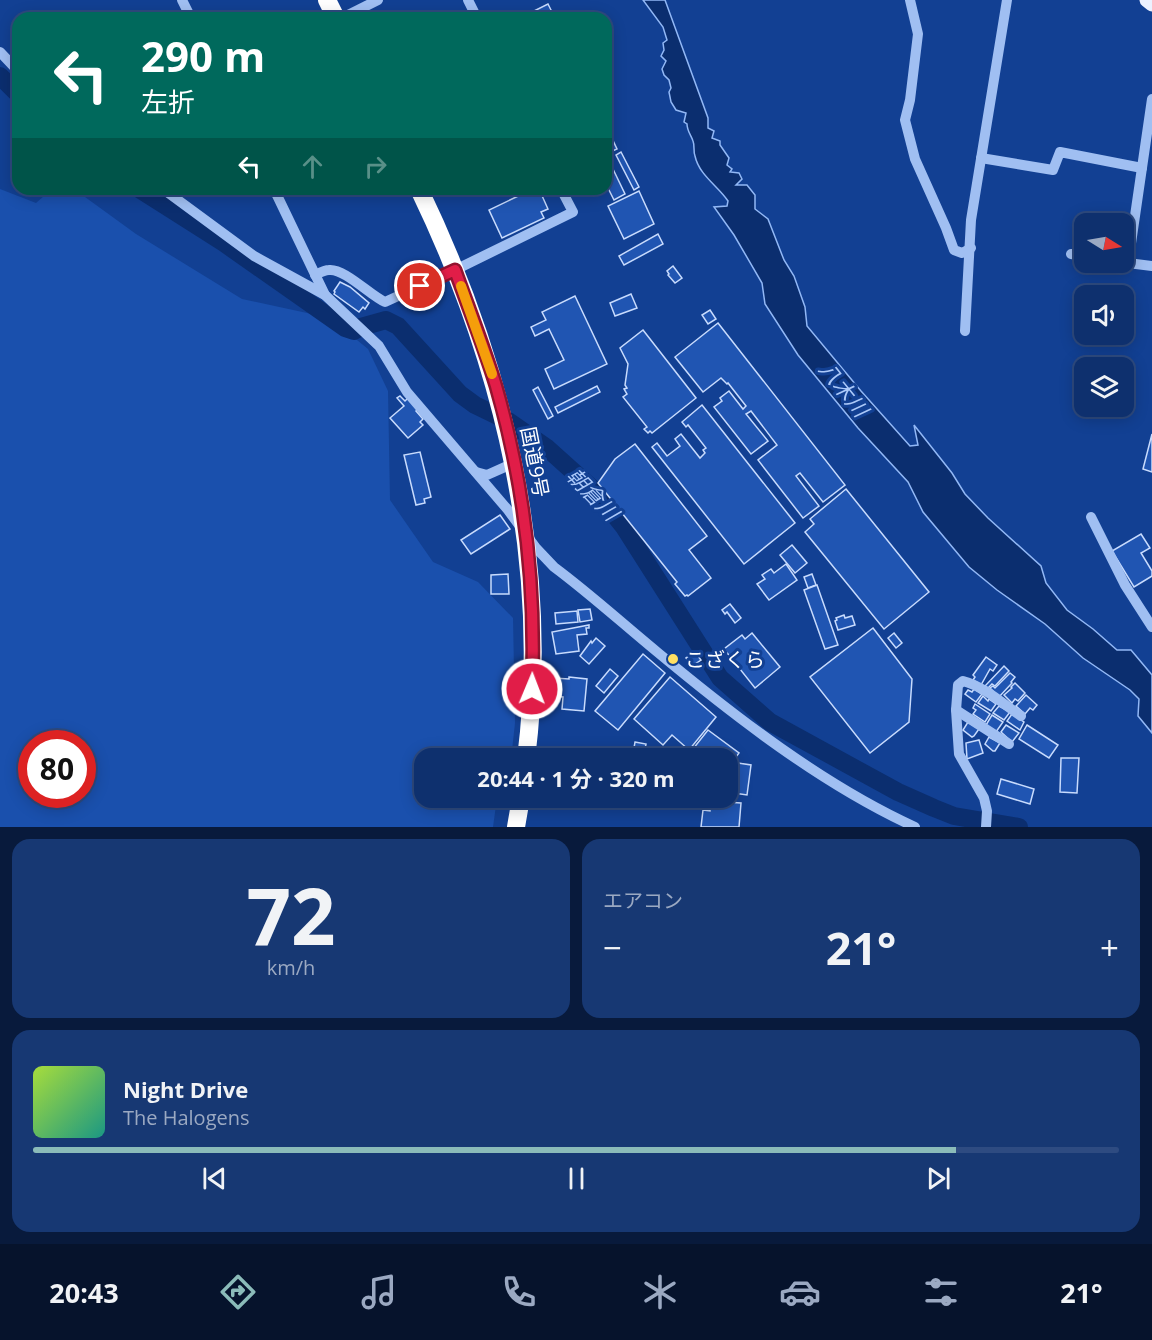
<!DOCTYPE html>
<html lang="ja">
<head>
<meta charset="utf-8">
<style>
	:root { --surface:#0e306e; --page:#173873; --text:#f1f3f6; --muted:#9ba9c2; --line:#2e4b81; --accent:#8bbbb9 }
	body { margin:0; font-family:"Open Sans","Noto Sans JP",sans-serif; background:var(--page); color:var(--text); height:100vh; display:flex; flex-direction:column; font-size:22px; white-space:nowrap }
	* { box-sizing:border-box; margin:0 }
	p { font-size:20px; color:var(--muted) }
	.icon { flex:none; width:33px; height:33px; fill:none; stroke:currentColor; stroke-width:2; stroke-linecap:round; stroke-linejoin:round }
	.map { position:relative; height:827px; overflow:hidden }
	.details { display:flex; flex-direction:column; gap:12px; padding:12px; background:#081a3c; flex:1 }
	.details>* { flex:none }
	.top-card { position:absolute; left:12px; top:12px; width:600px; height:183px; border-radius:18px; box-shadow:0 3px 15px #0003,0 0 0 2px var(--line); background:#00695c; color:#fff; overflow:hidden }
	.needle { width:39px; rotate:101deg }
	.buttons { position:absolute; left:1074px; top:213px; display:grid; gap:12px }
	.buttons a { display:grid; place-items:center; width:60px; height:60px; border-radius:12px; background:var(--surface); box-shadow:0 3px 15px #0003,0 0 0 2px var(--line); font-size:30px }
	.speed { position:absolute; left:18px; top:730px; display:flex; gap:12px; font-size:30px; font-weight:700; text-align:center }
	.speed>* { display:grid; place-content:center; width:78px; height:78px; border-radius:50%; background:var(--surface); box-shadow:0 3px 15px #0003,0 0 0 2px var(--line); line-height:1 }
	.speed .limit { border:9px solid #d22; background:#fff; color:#111 }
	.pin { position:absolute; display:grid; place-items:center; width:51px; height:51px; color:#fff; margin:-26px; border:3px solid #fff; border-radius:50%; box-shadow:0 2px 6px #0007 }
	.me { position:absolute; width:66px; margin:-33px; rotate:1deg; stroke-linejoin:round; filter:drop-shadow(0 0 4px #0008) }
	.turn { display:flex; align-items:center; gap:21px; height:126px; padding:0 30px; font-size:27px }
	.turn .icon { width:78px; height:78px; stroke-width:2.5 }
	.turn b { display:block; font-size:42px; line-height:51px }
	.lanes { display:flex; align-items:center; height:57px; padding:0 30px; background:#0003; justify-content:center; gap:30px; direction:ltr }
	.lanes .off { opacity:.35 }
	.big { font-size:45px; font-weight:700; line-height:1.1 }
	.details .tile { flex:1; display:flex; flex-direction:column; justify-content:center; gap:9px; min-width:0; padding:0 21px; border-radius:18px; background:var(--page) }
	.details .dial { align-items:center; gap:0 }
	.dial b { font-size:78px; line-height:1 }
	.song { display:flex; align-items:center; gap:18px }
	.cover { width:72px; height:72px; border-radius:9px; background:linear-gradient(135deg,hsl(80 70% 55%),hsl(170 70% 35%)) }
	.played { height:6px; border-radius:3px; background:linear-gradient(90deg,var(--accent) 85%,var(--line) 85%) }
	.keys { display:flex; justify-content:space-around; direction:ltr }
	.heat { display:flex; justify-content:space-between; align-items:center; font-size:33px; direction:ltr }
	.details .tiles { flex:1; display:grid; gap:12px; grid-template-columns:1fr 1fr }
	.tile:last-child { grid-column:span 2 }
	.trip { position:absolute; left:414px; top:748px; width:324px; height:60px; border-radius:18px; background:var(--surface); box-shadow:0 3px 15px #0003,0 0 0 2px var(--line); font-weight:700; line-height:60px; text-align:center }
	.tab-bar { display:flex; height:96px; justify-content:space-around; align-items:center; background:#06132c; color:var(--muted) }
	.tab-bar .icon { width:42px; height:42px }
	.tab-bar .current { color:var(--accent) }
	.tab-bar b { font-size:27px; color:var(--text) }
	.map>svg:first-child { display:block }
</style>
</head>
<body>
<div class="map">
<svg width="1152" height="827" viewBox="0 0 1152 827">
	<rect width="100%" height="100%" fill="#124093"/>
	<path fill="#1a50ad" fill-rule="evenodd" d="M0 189 36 203 52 189H74L136 234 242 299 330 318 368 349 388 391 390 500 433 562 478 582 513 618 515 723 511 759H424V798H497L493 827H0ZM32 744H82V795H32Z"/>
	<path fill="#0b2e6f" stroke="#92b8f6" stroke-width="1.5" d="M643 0H665L708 118V128L714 131 712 138 720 141V145L729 158 727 165 732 169 730 172 739 173 742 179 736 185H747L755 195V209L768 219 784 260 794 276 805 307 807 326 861 391 910 446 918 445 914 425 952 473 965 494 988 518 1041 566 1046 583 1067 610 1093 629 1117 650H1131L1152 675V733L1138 716 1139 699 1130 690 1083 658 1045 624 997 590 969 567 923 512 908 482 858 428 798 355 765 304 762 283 734 235 714 207 727 206 728 201C718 186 699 175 695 156 693 151 695 146 693 141 691 135 687 131 687 124L684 122 686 113 676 110 671 102 669 92 671 88 669 80 664 75 662 69 666 61 661 56 664 50 663 43 667 40 663 27Z"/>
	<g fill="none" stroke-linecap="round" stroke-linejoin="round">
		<g stroke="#0b2e6f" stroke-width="18">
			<polyline points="0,76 18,94"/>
			<polyline points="139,189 224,243 345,328 354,331 361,327 386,320 398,326 460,394 475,405 508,421 547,448 596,492 624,527 720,678 770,722 898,792 934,808 954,816 1019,827"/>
		</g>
	</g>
	<g fill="#2055b2" stroke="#c8dbfd" stroke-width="1.5">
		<polygon points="548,4 555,18 520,18"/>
		<polygon points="606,126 617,149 606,154"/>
		<polygon points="621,152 639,187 634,190 616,155"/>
		<polygon points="612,167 625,194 614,200 606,184 606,169"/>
		<polygon points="533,189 539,189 548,209 541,212 544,218 502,238 489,210"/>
		<polygon points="639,191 654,224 624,239 608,206"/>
		<polygon points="658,234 663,244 624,265 619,256"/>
		<polygon points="673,266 682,278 675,283 668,275 669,274 667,271"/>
		<polygon points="340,282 350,287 369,303 365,309 363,307 359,312 334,294 335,292 334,291"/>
		<polygon points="631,294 637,308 615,316 610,303"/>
		<polygon points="575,296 607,364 554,389 545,369 564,360 549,329 535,336 531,327 546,320 542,312"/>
		<polygon points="710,310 716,319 708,324 702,315"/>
		<polygon points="718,323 845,485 823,502 800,473 796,476 819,506 803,518 758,460 777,445 751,411 746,414 768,441 751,454 714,407 722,401 720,398 729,391 743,409 746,406 728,383 727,384 721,378 703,392 675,357"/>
		<polygon points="643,330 696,398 652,433 650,431 648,433 644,429 647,427 623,397 627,394 624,389 627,388 625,385 628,364 620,348"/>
		<polygon points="597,386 600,392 558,413 555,407"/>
		<polygon points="538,387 553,416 548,419 533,390"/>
		<polygon points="400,396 405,401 408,398 418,409 416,411 423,419 420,422 423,425 408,438 390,418 404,406 397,398"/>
		<polygon points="702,405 795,523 744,564 652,447 657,443 667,456 680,446 675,439 681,434 700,458 705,453 703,450 706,448 688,425 686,427 682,422"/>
		<polygon points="1152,434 1152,472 1143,469"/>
		<polygon points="635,444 707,536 689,550 711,578 688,596 687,595 685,596 675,584 677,582 598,483 615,459"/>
		<polygon points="420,452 431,497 424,499 425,503 416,505 404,455"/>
		<polygon points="846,489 929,592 884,629 805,532 814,524 810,519"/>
		<polygon points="500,515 510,529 471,554 461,540"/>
		<polygon points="1141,534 1150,548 1141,553 1152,571 1152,576 1134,587 1112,551"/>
		<polygon points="792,545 807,563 795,573 780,555"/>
		<polygon points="786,564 797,580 769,600 757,584 765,579 762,575 771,569 774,573"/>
		<polygon points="508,574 509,594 491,594 491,575"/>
		<polygon points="812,574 816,585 808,588 804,577"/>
		<polygon points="817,585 838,645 825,649 804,590"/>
		<polygon points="730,604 741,618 735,623 727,612 725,614 722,610"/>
		<polygon points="590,609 592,620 580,622 578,610"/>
		<polygon points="577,611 578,622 556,624 555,613"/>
		<polygon points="844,615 845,618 852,616 855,625 838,630 835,621 837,620 836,618"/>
		<polygon points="589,625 589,628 586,628 587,634 577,635 579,651 556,654 552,632"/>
		<polygon points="873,628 912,679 909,722 870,753 810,677"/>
		<polygon points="752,633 780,667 755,688 724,649 742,635 745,639"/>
		<polygon points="894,633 902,643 896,648 888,638"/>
		<polygon points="596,638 605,646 589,664 580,656 591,641 592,643"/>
		<polygon points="695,652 701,660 692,666 686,658"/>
		<polygon points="643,654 665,673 618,730 595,711"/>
		<polygon points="986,657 997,665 993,671 990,669 981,685 973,680 975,677 973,675"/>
		<polygon points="1004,666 1009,671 995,686 992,684 988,688 985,686"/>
		<polygon points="610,669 618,676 604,693 596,686"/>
		<polygon points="1010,673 1015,677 1011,682 1012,683 999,697 990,688 993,686 995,688"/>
		<polygon points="569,677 587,679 584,711 562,709 563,697 553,696 554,678 569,679"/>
		<polygon points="670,677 716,717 689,750 672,735 663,745 634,719"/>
		<polygon points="1015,683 1025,693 1018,701 1015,699 1012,703 1004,695 1012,688 1011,687"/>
		<polygon points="974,689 982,694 976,702 965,694 968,690 972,692"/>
		<polygon points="1026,695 1037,705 1033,710 1030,708 1025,714 1016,706"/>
		<polygon points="983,696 988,701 989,699 996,704 991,711 978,703"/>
		<polygon points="975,704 990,714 985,722 973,714 976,710 973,708"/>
		<polygon points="999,706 1010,712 1004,720 993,713"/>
		<polygon points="1012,714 1024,722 1020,730 1007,721"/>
		<polygon points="992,715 1003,722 996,732 986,725"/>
		<polygon points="968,722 979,729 974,736 972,737 963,730"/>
		<polygon points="1006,725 1019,733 1012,742 1001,732"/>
		<polygon points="1027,725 1058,745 1049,758 1019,739"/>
		<polygon points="708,730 739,753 728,768 728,759 685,759"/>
		<polygon points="989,737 1000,743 995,751 993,751 985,744"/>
		<polygon points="979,740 983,753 967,759 966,743"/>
		<polygon points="635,742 646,744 645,749 663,752 662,759 632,759"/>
		<polygon points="1061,758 1079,758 1077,793 1060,792"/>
		<polygon points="738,763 751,765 747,795 734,793"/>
		<polygon points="1001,779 1034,789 1030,804 997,794"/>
		<polygon points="726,802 741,803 739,827 701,827 703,810 710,811 710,806 725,807"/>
	</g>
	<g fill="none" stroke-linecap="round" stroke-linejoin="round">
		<g stroke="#a0bff2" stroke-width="10">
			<polyline points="182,0 191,18"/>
			<polyline points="468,0 477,18"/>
			<polyline points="910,0 918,34 910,100 905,120 915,159 946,228 954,250 962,253 971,248"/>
			<polyline points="342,18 378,0"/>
			<polyline points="0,52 18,71"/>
			<polyline points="981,158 1053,170 1060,152 1142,168"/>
			<path d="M163 189 254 256 325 295 379 346 407 392 508 510 536 548 554 567C589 593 622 623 656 651 734 716 823 785 915 827"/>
			<polyline points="274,189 325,295"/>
			<polyline points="1071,254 1084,256"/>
			<polyline points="1120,262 1152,266"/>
			<polyline points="1128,264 1152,99"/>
			<path d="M315 275C319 273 324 270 329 270 344 268 371 296 385 302L455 270 573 212 561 189"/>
			<polyline points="965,331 971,220 1007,0"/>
			<polyline points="476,472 487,475 514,463"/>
			<polyline points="1091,517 1125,585 1152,627"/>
			<polyline points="956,710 1009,744"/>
			<path d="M986 827 987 811 984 798 959 754 956 710 958 685 963 681C985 687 1003 704 1021 716"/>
		</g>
		<polyline stroke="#ecf1ff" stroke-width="15" points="1147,0 1152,4"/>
		<g stroke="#fff" stroke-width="18">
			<polyline points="327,0 336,18"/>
			<path d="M419 189C504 365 551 563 526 759"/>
			<polyline points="516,827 521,798"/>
		</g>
	</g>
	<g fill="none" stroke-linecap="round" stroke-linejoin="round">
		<defs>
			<path id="route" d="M420 286 455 270C469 309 484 347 496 386 524 483 536 588 532 689"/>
		</defs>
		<use href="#route" stroke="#92132f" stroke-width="15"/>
		<use href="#route" stroke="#e11d48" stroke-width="10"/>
		<polyline stroke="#f59e0b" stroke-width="10" points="461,286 492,374"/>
	</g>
	<circle fill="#ffdf62" stroke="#124093" stroke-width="2" cx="673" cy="659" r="6"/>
	<g text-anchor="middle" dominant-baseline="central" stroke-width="6" stroke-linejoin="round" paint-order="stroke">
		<g font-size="20" fill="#fff" stroke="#124093">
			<text transform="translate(535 462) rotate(79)">国道9号</text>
		</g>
		<g font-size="20" fill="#fff" stroke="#124093" text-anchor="start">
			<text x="685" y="659">こざくら</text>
		</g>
		<g font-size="21" font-style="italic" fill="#acc9f9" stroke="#124093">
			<text transform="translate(844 389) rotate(51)">八木川</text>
			<text transform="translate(593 494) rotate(46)">朝倉川</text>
		</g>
	</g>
</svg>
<div class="buttons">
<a><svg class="needle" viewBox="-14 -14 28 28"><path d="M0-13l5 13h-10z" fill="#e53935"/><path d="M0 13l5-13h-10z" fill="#9ba9c2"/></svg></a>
<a><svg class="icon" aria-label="sound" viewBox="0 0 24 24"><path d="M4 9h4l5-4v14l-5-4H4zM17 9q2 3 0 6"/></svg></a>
<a><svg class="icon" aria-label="layers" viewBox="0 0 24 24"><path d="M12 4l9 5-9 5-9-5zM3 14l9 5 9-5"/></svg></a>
</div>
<div class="speed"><div class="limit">80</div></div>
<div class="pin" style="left:420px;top:286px;background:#d93025"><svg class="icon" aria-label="arrive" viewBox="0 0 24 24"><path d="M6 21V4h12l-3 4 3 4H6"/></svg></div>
<svg class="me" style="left:532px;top:689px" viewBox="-20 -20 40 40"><circle r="17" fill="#e11d48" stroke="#fff" stroke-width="3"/><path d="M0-11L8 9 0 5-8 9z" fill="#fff"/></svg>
<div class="trip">20:44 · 1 分 · 320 m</div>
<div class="top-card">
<div class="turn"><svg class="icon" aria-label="left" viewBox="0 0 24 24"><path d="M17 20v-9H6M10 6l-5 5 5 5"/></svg><div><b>290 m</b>左折</div></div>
<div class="lanes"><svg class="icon" aria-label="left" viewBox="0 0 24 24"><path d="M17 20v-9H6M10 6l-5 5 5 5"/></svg><svg class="icon off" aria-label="ahead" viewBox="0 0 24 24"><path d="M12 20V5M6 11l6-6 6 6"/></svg><svg class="icon off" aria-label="right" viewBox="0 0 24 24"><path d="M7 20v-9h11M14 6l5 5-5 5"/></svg></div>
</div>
</div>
<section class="details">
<div class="tiles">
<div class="tile dial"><b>72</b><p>km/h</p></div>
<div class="tile"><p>エアコン</p>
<div class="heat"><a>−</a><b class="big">21°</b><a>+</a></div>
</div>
<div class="tile">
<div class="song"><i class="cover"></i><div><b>Night Drive</b><p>The Halogens</p></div></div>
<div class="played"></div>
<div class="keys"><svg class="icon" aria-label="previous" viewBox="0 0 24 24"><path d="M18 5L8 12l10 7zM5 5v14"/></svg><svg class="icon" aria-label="pause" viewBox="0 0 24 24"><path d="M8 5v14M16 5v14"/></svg><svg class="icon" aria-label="next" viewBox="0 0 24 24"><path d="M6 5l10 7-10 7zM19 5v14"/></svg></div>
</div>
</div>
</section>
<nav class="tab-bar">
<b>20:43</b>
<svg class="icon current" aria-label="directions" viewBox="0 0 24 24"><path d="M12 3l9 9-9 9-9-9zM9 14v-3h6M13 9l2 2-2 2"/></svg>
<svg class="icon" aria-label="music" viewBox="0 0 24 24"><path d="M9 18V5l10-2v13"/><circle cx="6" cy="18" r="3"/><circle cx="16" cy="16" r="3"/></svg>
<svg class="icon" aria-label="phone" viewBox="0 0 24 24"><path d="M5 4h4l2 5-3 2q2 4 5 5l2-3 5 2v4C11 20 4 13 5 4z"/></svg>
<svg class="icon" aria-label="climate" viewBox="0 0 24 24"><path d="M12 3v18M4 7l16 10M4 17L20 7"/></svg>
<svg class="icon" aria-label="car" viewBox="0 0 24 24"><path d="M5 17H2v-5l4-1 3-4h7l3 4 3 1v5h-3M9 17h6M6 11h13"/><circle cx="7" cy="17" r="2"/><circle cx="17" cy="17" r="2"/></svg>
<svg class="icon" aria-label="filters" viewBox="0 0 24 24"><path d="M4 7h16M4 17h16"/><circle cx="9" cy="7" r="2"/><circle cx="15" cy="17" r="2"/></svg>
<b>21°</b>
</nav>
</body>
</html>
